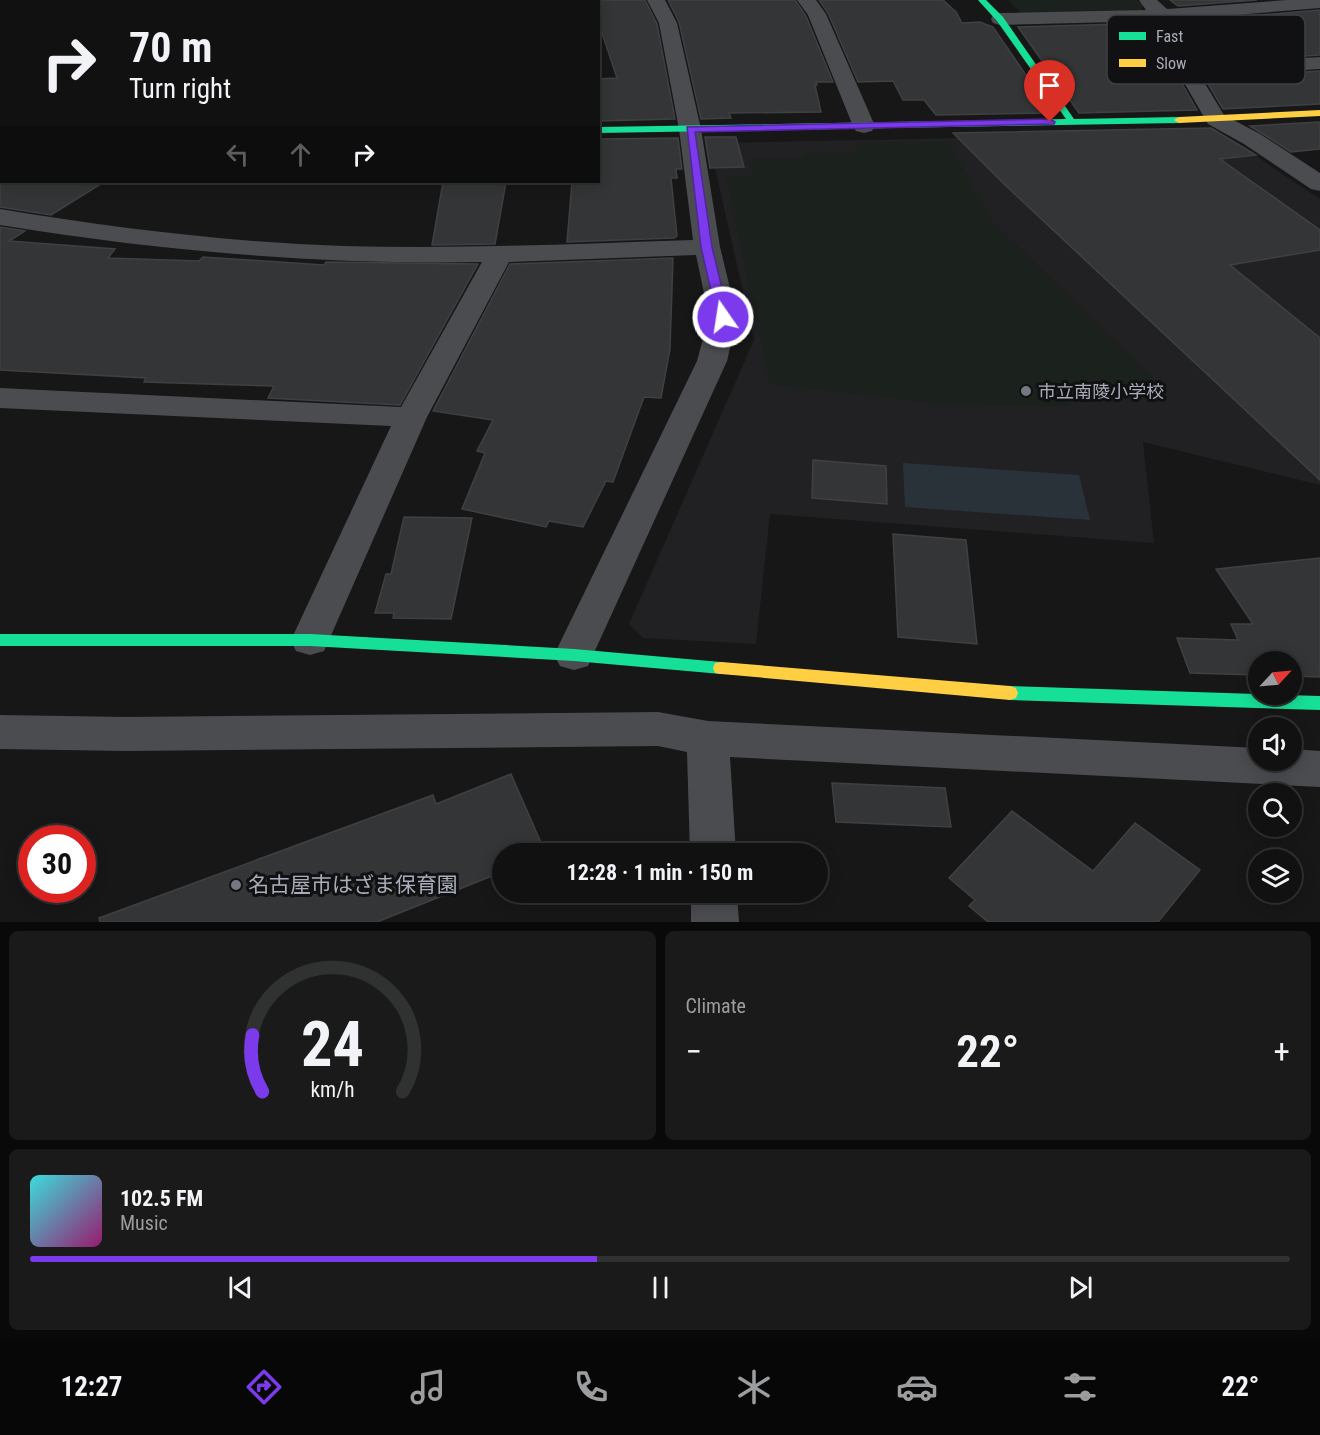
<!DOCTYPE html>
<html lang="en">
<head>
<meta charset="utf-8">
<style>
	:root { --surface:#111; --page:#1a1a1a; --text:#f1f3f6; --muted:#9c9d9f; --line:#303131; --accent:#7c3aed }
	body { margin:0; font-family:"Roboto Condensed","Noto Sans JP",sans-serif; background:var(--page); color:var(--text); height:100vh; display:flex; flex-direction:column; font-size:22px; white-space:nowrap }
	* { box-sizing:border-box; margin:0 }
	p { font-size:20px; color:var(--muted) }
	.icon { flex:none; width:33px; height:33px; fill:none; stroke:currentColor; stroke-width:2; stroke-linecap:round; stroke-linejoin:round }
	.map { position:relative; height:922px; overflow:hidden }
	.sheet { display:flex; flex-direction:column; gap:9px; padding:9px; background:#090909; flex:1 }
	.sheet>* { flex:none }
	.top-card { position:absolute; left:0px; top:0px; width:600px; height:183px; box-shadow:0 3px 15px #0003,0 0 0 2px var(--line); background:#111; color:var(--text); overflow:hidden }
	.needle { width:39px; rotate:64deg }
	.tools { position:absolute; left:1248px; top:651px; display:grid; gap:12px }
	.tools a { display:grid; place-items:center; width:54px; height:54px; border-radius:50%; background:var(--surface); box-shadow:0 3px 15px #0003,0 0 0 2px var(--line); font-size:30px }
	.speed { position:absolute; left:18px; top:825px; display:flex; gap:12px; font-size:30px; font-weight:700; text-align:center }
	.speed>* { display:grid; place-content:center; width:78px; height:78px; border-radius:50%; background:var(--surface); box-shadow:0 3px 15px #0003,0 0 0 2px var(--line); line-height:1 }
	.speed .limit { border:9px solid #d22; background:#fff; color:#111 }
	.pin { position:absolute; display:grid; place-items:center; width:51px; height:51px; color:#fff; margin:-62px -26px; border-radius:50% 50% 50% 0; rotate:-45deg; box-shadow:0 0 6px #0007 }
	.pin .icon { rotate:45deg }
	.me { position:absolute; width:66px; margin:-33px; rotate:347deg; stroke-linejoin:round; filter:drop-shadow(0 0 4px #0008) }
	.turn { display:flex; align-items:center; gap:21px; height:126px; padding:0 30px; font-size:27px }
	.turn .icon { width:78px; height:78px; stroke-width:2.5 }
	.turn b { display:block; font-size:42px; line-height:51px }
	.lanes { display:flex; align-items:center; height:57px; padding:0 30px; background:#0003; justify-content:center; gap:30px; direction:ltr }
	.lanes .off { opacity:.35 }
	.big { font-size:45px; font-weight:700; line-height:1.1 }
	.sheet .widget { flex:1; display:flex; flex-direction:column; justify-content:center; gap:9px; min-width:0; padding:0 21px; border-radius:9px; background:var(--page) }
	.sheet .dial { align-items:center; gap:0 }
	.dial svg { height:156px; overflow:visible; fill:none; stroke:var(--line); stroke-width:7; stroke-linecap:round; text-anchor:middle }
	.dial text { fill:var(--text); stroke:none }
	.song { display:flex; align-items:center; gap:18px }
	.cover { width:72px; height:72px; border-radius:9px; background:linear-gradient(135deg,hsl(180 70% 55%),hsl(320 70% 35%)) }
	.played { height:6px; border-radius:3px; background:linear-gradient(90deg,var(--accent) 45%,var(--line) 45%) }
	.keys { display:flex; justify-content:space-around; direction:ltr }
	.heat { display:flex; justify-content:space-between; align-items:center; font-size:33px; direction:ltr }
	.sheet .tiles { flex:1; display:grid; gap:9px; grid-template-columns:1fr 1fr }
	.widget:last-child { grid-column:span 2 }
	.trip { position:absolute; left:492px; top:843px; width:336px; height:60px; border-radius:30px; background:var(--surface); box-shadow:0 3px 15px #0003,0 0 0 2px var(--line); font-weight:700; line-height:60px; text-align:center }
	.tabs { display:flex; height:96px; justify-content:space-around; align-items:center; background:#070707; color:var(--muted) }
	.tabs .icon { width:42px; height:42px }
	.tabs .on { color:var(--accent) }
	.tabs b { font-size:27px; color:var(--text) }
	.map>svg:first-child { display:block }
</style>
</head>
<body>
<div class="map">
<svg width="1320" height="922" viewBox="0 0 1320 922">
	<rect width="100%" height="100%" fill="#171717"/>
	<polygon fill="#212124" points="1211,133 1226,136 1320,199 1320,485 1143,442 1154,543 770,514 756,644 643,638 629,624 754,340 710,146 714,143"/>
	<g fill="#1b211c">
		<polygon points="1008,0 1137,0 1144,5 1141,10 1033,16 1021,13"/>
		<polygon points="950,141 991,220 1153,377 1159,391 1064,392 1070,406 941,404 770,384 726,177 748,177 753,174 748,159 805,158 803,153 857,152 855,143"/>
	</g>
	<polygon fill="#2a3239" points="903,463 1079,475 1090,520 905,507"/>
	<g fill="#343537" stroke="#3f4043" stroke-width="1.5">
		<polygon points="598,0 645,0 657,24 675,119 598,121 598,79 617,78 598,21"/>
		<polygon points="668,0 795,0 806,16 833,82 816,82 817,85 815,85 821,112 729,113 731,118 701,119 679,22"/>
		<polygon points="819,0 943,0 956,12 962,23 980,22 993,27 1052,113 936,115 924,100 903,100 893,81 858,82 828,13"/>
		<polygon points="1170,0 1257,0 1178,6"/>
		<polygon points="1320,10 1320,55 1196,63 1177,22"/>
		<polygon points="1155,23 1176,73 1197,110 1079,113 1018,27"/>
		<polygon points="1320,71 1320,104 1223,109 1205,79"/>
		<polygon points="1320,122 1320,149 1291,152 1250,126"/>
		<polygon points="1211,128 1256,155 1220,159 1320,230 1320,250 1230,265 1320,338 1320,480 1003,183 953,133"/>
		<polygon points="705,137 736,137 744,167 710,168"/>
		<polygon points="678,138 682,169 676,169 677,178 671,178 677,236 674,238 567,242 572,182 598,182 598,139"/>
		<polygon points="0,182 104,182 51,215 0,207"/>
		<polygon points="443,182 506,182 495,244 432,245"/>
		<polygon points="0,227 25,231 9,241 115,249 108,258 199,261 203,257 324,265 326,262 478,264 400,405 268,398 274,386 144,382 146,378 0,370"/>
		<polygon points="673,258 670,349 661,398 644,397 613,482 606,481 583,527 549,521 546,527 462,509 485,453 477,451 493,420 433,411 510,264"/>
		<polygon points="813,460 886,466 887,504 812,498"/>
		<polygon points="404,517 472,518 451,619 393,618 394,613 375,613 386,574 391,574"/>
		<polygon points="893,534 966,540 977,644 898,637"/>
		<polygon points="1320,558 1320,677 1292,676 1292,662 1258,662 1258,675 1190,673 1177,638 1238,640 1231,624 1253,624 1216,569"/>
		<polygon points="511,774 546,854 502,854 502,872 377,922 100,922 99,918 433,795 436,804"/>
		<polygon points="832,783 945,788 951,827 836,822"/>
		<polygon points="1012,811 1093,871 1135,823 1200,870 1158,922 988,922 969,906 975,900 949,878"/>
	</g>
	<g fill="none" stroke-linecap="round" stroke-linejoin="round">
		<g fill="#4b4c50" fill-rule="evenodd">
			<polygon points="202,0 225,0 201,2"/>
			<polygon points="473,0 492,0 493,2 474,2"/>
			<path d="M647 0H665L677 23 701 129 720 247 737 317 727 361 588 666 574 670 560 666 554 655 697 361 709 317 696 255 509 262 427 417 329 640 324 651 310 655 296 651 291 640 391 426 0 408V388L401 407 482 262C320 265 160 251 0 225V209C114 228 228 242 343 246 460 249 576 244 693 240L679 129 659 23Z"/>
			<polygon points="797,0 816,0 826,14 875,126 872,131 864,133 856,131 853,126 808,15"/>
			<polygon points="1139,0 1157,0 1167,9 1287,0 1320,0 1320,8 1174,20 1195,65 1320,57 1320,69 1201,77 1224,115 1260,134 1320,173 1320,191 1311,189 1244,144 1208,124 1178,72 1156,21 1000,25 993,23 991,19 993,15 1000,13 1146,10"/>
			<polygon points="658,712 708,721 1258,748 1258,760 1292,760 1292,749 1320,751 1320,787 730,757 736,854 690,854 687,752 658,746 127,751 0,749 0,715 127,717"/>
			<polygon points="691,892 737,892 739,922 691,922"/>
		</g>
		<g fill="#16e098" fill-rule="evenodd">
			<polygon points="978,0 986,0 1003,17 1074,119 1179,117 1184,120 1179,123 598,133 598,127 1066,119 997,21"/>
			<polygon points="0,634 310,634 574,649 721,662 727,663 729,668 727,673 721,674 574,661 310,646 0,646"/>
			<polygon points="1010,686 1320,696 1320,710 1010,700 1004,698 1002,693 1004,688"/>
		</g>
		<g fill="#ffcf43" fill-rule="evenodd">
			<rect x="0" y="56" width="2" height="5"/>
			<polygon points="1320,110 1320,116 1179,123 1174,120 1179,117"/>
			<polygon points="721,662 1010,686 1016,688 1018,693 1016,698 1010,700 721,674 715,673 713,668 715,663"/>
		</g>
	</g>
	<polygon fill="#7c3aed" stroke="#51269a" stroke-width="1.5" points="1050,119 1055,122 1054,124 695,132 712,247 729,317 723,320 717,317 701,247 687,127"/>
	<g fill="#757880" stroke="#111113" stroke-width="2">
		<circle cx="1026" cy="391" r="6"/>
		<circle cx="236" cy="885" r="6"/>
	</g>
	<g text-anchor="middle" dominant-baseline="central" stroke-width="6" stroke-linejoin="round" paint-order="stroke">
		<g font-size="18" fill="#a8adb8" stroke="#111113" text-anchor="start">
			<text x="1038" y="391">市立南陵小学校</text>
		</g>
		<g font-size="21" fill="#a8adb8" stroke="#111113" text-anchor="start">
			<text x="248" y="885">名古屋市はざま保育園</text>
		</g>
	</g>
	<rect x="1107" y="15" width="198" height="69" rx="9" fill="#111113" stroke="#3e4045" stroke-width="1.5"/>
	<rect x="1119" y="32" width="27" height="8" fill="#16e098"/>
	<rect x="1119" y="59" width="27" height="8" fill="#ffcf43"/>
	<g font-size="16" fill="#a8adb8">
		<text x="1156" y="42">Fast</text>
		<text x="1156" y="69">Slow</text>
	</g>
</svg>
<div class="tools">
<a><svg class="needle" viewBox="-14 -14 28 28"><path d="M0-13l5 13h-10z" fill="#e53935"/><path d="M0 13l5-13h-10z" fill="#9c9d9f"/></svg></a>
<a><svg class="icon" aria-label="sound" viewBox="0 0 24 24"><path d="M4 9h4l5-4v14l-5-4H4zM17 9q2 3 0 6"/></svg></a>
<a><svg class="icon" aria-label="search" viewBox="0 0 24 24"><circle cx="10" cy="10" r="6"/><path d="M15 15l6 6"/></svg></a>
<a><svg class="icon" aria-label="layers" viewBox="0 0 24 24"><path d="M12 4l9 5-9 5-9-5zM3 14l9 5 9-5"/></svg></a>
</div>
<div class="speed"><div class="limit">30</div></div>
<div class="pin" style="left:1050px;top:122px;background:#d93025"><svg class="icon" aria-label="arrive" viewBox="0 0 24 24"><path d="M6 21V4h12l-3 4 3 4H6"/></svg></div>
<svg class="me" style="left:723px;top:317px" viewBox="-20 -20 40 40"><circle r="17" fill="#7c3aed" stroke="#fff" stroke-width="3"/><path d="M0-11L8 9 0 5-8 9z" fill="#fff"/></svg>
<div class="trip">12:28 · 1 min · 150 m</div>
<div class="top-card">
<div class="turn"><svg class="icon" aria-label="right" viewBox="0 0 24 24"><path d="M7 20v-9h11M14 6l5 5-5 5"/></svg><div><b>70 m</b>Turn right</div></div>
<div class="lanes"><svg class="icon off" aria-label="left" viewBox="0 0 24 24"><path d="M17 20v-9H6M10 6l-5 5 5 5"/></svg><svg class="icon off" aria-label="ahead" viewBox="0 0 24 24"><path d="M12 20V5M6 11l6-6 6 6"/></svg><svg class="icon" aria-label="right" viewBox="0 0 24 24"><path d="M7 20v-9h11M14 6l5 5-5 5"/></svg></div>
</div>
</div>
<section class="sheet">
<div class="tiles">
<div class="widget dial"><svg viewBox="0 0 100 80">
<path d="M14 69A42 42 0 1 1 86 69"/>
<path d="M14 69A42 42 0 0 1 9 40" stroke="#7c3aed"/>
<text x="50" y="56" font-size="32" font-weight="700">24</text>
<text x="50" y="72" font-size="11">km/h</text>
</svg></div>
<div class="widget"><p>Climate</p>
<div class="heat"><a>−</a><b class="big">22°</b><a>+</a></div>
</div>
<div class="widget">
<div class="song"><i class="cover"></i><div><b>102.5 FM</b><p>Music</p></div></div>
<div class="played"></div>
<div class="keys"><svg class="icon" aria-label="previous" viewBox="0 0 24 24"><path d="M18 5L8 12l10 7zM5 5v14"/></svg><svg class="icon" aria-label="pause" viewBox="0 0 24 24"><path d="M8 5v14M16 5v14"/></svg><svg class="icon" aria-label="next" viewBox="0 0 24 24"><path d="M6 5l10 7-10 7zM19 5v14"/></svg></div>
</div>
</div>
</section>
<nav class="tabs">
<b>12:27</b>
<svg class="icon on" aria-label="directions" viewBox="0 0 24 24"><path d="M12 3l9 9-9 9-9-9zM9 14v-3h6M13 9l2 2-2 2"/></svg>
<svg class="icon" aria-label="music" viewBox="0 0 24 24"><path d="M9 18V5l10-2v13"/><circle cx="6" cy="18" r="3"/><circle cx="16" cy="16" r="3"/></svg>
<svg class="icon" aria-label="phone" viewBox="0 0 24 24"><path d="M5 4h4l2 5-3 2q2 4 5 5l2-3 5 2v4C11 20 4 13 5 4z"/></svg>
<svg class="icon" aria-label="climate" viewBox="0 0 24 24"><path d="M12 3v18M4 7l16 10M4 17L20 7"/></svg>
<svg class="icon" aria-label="car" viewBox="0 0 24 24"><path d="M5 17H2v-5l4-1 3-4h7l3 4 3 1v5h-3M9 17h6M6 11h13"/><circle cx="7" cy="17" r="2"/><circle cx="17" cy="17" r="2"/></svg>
<svg class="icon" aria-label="filters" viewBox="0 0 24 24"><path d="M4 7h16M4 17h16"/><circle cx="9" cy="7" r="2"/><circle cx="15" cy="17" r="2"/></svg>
<b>22°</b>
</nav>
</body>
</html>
